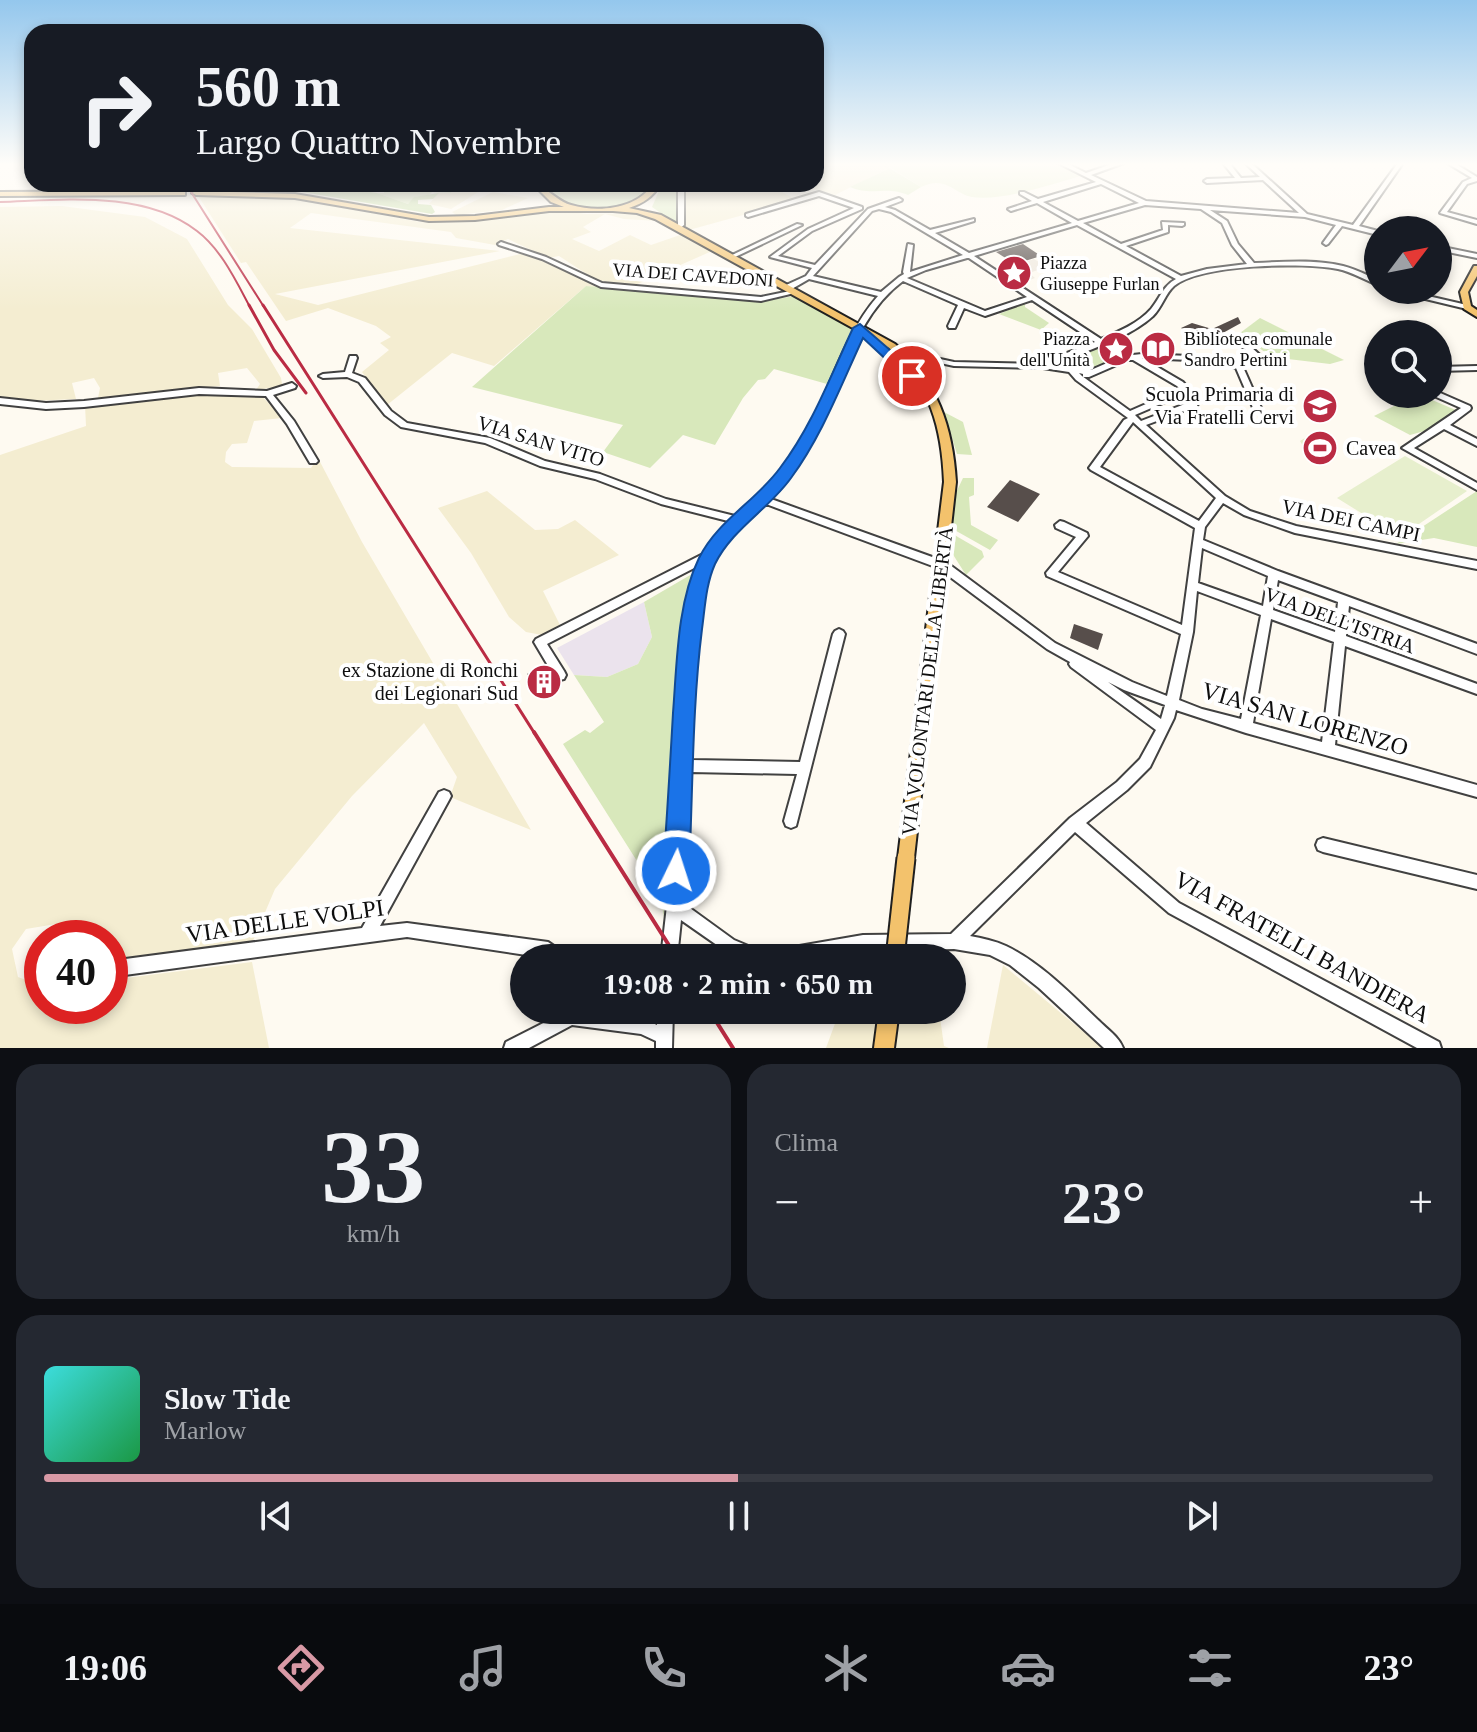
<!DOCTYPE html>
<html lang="it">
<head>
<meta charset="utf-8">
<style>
	:root { --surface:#171b24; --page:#242831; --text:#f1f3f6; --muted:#9ea1a6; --line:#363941; --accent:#d899a5 }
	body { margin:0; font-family:"Times New Roman",serif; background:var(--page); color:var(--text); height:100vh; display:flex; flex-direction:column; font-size:30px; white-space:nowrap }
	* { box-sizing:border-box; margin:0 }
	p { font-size:26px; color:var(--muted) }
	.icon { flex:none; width:44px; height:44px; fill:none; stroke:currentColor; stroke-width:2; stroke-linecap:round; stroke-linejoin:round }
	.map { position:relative; height:1048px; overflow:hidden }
	.details { display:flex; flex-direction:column; gap:16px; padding:16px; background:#0d0f14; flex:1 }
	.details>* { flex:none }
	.guide { position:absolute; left:24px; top:24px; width:800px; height:168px; border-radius:24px; box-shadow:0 4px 12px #0003; background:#171b24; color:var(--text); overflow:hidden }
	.needle { width:52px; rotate:58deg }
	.buttons { position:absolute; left:1364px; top:216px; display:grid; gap:16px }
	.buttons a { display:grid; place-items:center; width:88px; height:88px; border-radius:50%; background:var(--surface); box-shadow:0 4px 12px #0003; font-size:40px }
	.speed { position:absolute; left:24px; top:920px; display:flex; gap:16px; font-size:40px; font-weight:700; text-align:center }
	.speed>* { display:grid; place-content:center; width:104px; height:104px; border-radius:50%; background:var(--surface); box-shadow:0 4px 12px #0003; line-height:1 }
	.speed .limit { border:12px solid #d22; background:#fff; color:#111 }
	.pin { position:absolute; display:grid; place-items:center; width:68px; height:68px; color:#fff; margin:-34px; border:4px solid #fff; border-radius:50%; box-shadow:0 2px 8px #0007 }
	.me { position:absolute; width:88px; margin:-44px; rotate:4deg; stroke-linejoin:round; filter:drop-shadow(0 0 6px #0008) }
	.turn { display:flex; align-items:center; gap:28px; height:168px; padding:0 40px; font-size:36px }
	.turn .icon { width:104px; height:104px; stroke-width:2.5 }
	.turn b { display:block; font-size:56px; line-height:68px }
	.big { font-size:60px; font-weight:700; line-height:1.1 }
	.details .widget { flex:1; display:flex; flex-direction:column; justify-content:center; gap:12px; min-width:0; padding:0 28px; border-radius:24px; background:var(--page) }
	.details .dial { align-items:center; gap:0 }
	.dial b { font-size:104px; line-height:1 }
	.song { display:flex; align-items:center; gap:24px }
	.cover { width:96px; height:96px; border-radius:12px; background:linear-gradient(135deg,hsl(180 70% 55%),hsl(140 70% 35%)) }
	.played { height:8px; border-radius:4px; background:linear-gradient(90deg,var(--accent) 50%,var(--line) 50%) }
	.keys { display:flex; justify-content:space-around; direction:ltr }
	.heat { display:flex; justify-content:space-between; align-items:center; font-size:44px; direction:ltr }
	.details .tiles { flex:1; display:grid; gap:16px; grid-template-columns:1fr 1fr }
	.widget:last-child { grid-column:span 2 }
	.trip { position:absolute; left:510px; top:944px; width:456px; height:80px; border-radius:40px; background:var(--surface); box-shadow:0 4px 12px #0003; font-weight:700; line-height:80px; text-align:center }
	.menu { display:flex; height:128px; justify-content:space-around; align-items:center; background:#090b0e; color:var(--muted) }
	.menu .icon { width:56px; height:56px }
	.menu .on { color:var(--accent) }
	.menu b { font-size:36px; color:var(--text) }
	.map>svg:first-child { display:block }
</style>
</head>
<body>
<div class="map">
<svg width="1477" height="1048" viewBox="0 0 1477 1048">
	<rect width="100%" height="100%" fill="#fefaf1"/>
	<polygon fill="#ebe3ed" points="644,602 652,637 638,664 607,677 574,675 557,648"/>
	<g fill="#f4edd1">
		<polygon points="816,163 881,163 889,168 835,195 804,186 816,184 816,174 830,169 823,165 816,168"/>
		<polygon points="435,184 491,184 451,209 429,204 439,193 451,193 453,186"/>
		<polygon points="685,184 789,184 776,189 797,200 689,230 685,226"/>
		<polygon points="493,192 528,198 502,210 456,215 452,212"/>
		<polygon points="197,194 297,199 420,222 466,221 558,210 586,214 637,213 659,221 624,219 605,214 583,227 591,232 572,239 599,251 630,235 651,245 683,234 712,251 633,286 596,280 559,256 548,258 508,239 495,245 456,238 451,232 311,213 290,228 500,251 275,294 318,305 524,253 602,288 586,286 494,366 452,353 387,405 362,372 389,350 380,343 391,337 376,326 328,308 286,321 246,262 241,263"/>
		<polygon points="62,206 145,217 187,239 228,305 252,329 281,378 282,384 290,385 256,390 260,384 247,368 218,373 220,386 98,398 100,388 94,378 72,383 76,399 30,401 0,398 0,207"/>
		<polygon points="237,392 262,396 282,418 254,421 247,443 232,444 226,452 225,462 232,467 311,468 318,458 362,542 531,830 450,797 457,777 424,723 352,796 275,889 252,943 110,959 110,938 92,938 83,926 68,922 26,929 12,949 18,977 42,986 42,1006 110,1006 110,980 252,962 269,1048 0,1048 0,455 86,426 85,405 194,393"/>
		<polygon points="487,491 535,530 558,529 575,520 619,555 543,591 560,625 542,635 526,632 509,617 471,553 438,508"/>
		<polygon points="1003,965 1103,1048 987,1048"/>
		<polygon points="840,1010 939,1010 944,1046 949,1048 826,1048"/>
	</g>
	<g fill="#d8e8bb">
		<path d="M881 163 921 187 908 195C884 185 875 197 850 187L888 169Z"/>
		<polygon points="384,184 454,186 451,193 432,192 428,196 415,197 408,204 377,193 384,193"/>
		<path d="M549 184H651C641 209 595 214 571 206 563 204 555 198 548 194Z"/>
		<polygon points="662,184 679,184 677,224 652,207"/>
		<polygon points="586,286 765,301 795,296 854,328 827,384 774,369 765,379 758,380 743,398 715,445 683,435 650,468 603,452 623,425 472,387"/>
		<polygon points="1025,303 1025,307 1049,323 1041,330 999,314"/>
		<polygon points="1260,318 1344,360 1330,364 1271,357 1240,333"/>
		<polygon points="1101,346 1121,356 1086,370 1070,365 1069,359"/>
		<polygon points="1418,394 1458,411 1428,430 1410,435 1374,416"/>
		<polygon points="944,412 963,422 972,455 957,454"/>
		<polygon points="963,478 974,478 974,495 969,497 971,525 998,540 990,550 951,528 953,499"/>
		<polygon points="1477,491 1477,547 1434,538 1396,544"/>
		<polygon points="951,533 982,551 984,557 966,575 952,553"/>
		<polygon points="692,574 664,918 661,899 563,744 585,730 590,733 604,722 574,675 607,677 638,664 652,637 644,602"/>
	</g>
	<polygon fill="#bed89b" points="316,184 377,193 408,204 414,197 439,193 433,199 418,200 418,204 431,205 435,212 432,214 291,190"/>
	<g fill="#e7efcd">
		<path d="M883 163H1056L1084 175C1055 183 1001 202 972 197 954 194 946 175 921 187Z"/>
		<path d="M1310 435 1336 446 1338 452 1336 456C1321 460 1307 454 1300 441Z"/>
		<polygon points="1405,456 1467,491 1400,537 1337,498"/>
	</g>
	<polygon fill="#efe9df" points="1034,259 1047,267 1029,273 1035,278 1016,285 995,272"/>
	<g fill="#574e4b">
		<polygon points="1023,244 1041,256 1015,264 996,252"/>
		<polygon points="1238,317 1241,323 1221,334 1201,339 1199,334 1193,335 1181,328 1192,323 1212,329"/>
		<polygon points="1010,480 1040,494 1018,522 987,507"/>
		<polygon points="1074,624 1103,634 1098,650 1070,638"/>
		<polygon points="543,665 559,686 542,696 527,674"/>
	</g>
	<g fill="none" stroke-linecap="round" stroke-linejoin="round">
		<defs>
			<g id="minor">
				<path d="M1058 163H1066L1086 173 1115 163H1124L1091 175 1146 201 1299 213 1263 180 1207 183 1204 181 1207 179 1235 178 1223 163H1229L1241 178 1260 177 1245 163H1251L1307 214 1353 225 1398 163H1403L1359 226 1378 231V235L1342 226 1328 244 1326 245 1323 243 1336 225 1305 217 1210 210 1227 221 1238 244 1254 263C1283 262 1314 259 1343 266 1355 269 1367 275 1378 280V285C1365 280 1352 272 1338 269 1304 262 1201 264 1174 286 1165 294 1162 307 1153 316 1131 336 1098 347 1071 357L1069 362 1074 368 1091 370 1123 356 1142 354 1213 357 1238 363 1253 356 1231 337 1232 335H1238L1262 357 1243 367 1262 410 1261 412H1255L1254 410 1236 368 1213 361 1142 358 1183 382 1199 401 1197 406 1146 425 1225 496 1250 511 1296 526 1477 561V569L1295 533 1244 515 1223 503 1205 527 1203 540 1278 571 1477 644V654L1349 606 1346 636 1477 684V694L1345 646 1335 745 1477 785V797L1246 733 1176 710 1174 718 1150 767 1127 790 1086 823 1179 903 1439 1042 1441 1048H1417L1169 913 1075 832 970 936C982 938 995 941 1006 946 1041 963 1071 994 1098 1020 1107 1029 1119 1037 1123 1048H1104L1039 988 1010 965 990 955 954 949 863 951 820 958H740L724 950 681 920 677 958H661L672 862 685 628 689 601 700 565 547 644 564 671 566 675 564 679 560 680 556 679 534 642 536 639 705 553 717 537 732 522 661 504 595 479 540 466 485 443 401 427 385 415 359 382 347 377 323 378 319 376 323 374 345 372 350 356H356L357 358 352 373 365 378 391 411 407 423 490 438 545 461 600 474 666 499 739 517C775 486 797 455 817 412 835 373 849 329 878 296L809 279 790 290H784V286L806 276 812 268 770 257 808 229 854 208 819 196 748 217 746 216V214L819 192 862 207V209L812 231 778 256 815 265 868 209 899 198 902 200 901 201 885 207 895 210 930 230 974 219V221L935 233 969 253 1072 223 1037 203 1011 211 1008 209 1032 201 1020 194V192H1024L1038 199 1096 182ZM1101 184 1139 203 1078 221 1043 202ZM1145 205 1201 209 1222 223 1232 245 1247 264 1207 269 1181 276 1126 246 1168 232V225L1182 226 1184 225V223L1162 222 1163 230 1121 244 1083 223ZM879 209 891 212 963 255 910 272 913 245 908 244 903 272 904 274 899 277 881 292 813 276 872 211ZM1077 225 1176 279C1163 286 1160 298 1151 309 1139 323 1118 332 1101 339L974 256ZM967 258H969L1027 297 985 311 907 278 926 270ZM903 281 958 305 948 326 949 328H955L964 308 985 316 1032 300 1095 342 1064 354 1061 362 1064 366 1043 364 954 362 894 349 890 351 894 353 954 366 1043 368 1069 372 1076 380 1128 418 1124 420 1089 468 1091 470 1195 528 1182 625 1058 572 1088 536 1087 533 1064 522 1060 521 1055 525 1056 528 1076 537 1046 573 1047 576 1181 634 1167 696 1132 682 1055 643 946 562 771 499C795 474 813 440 827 408 847 363 862 311 903 281ZM1128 360H1133L1177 386 1180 389 1130 411 1082 376 1079 373 1083 374V377H1089ZM1184 394 1190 402 1141 421 1135 415ZM1133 422 1216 498 1199 521 1100 467ZM766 504 938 568 1047 649 1070 662 1069 664 1071 667 1156 730 1140 759 1117 782 1070 818 951 934 863 935 782 949 753 948 734 940 683 903 690 772 797 774 784 821 786 826 791 828 796 826 845 634 843 631 839 629 835 631 833 634 800 762 691 760C692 702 687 608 714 557 725 535 748 520 766 504ZM1202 548 1268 576 1263 606 1198 583ZM1278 580 1338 602 1335 632 1273 610ZM1197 591 1261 615 1241 719 1202 709 1179 700 1193 632ZM1271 619 1334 642 1322 742 1253 723ZM1108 682 1124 690 1165 705 1161 719Z"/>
				<polygon points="1447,163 1454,163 1477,177 1477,181 1467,184 1447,212 1477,220 1477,224 1440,213 1463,182 1472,178"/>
				<polygon points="678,184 684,184 684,225 678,230 675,228 678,225"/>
				<polygon points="797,224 802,225 733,258 728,257"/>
				<polygon points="501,242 546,257 602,283 761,297 795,290 799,292 761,301 601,287 542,259 499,245 498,244"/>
				<polygon points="1438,246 1477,254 1477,258 1438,250"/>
				<polygon points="1388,290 1402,290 1467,305 1471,307 1467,309"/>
				<polygon points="1477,366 1477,370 1438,371 1438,367"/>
				<polygon points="292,383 296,386 295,388 273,395 294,421 318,461 316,463 310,463 287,424 266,396 199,394 84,407 46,409 0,404 0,398 46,403 84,401 199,388 267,391"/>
				<polygon points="1438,392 1470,406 1471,408 1470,410 1450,425 1477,439 1477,446 1444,429 1414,448 1477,483 1477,490 1402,448 1461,408 1434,396 1433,394 1438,394"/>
				<polygon points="444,790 449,792 451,796 449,800 380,926 407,923 548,942 564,953 567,958 546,958 407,937 110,977 110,961 362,928 439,792"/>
				<polygon points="1323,838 1477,875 1477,889 1323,852 1318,850 1316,845 1318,840"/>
				<polygon points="569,1010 641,1018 657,1025 657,1010 673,1010 672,1048 656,1048 656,1041 641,1034 572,1025 529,1048 504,1048 506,1042"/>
			</g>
			<g id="major">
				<path d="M653 184H661C652 197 644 203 629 208L661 215 895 344C937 380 953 428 956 482L914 858 912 864 906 866 900 864 898 858 944 482C942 428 930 384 889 348L655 219 637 213 613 211H549L475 220 429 221 295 198 196 195 192 193 196 191 295 194 429 217 475 216 549 207H564L551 202 540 191 544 189C553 194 560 202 571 205 599 213 637 209 653 184Z"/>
				<polygon points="185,191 185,195 182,195 0,196 0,192"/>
				<polygon points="1474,266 1477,266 1477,276 1468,292 1471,306 1477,310 1477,317 1464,309 1460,292"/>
				<polygon points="879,1010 899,1010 894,1048 874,1048"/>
			</g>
		</defs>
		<use href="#minor" stroke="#414141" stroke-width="4"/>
		<use href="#major" stroke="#1f1f1f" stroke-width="4"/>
		<use href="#minor" fill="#fff" fill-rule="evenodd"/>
		<use href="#major" fill="#f3c26c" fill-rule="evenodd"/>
		<g stroke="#ba2b43" stroke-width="2">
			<polyline points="186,184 264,307"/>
			<path d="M0 202C63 200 144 190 197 231 221 249 236 281 250 307"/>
		</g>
		<g stroke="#ba2b43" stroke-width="3">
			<polyline points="249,305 274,350 306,393"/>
			<polyline points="263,305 535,734"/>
		</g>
		<g stroke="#ba2b43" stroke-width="4">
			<polyline points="534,732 677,958"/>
			<polyline points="709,1010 733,1048"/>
		</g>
		<defs>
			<polyline id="major-bridge" points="895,958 906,858"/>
		</defs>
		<use href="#major-bridge" stroke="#1f1f1f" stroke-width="21" stroke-linecap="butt"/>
		<use href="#major-bridge" stroke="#f3c26c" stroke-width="17"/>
	</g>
	<linearGradient id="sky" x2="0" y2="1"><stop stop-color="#94c7ed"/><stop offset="0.53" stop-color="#fffdf9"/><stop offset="1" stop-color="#fffdf9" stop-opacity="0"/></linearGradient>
	<rect width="1477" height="310" fill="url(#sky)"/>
	<path fill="#1a73e8" stroke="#114b97" stroke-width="2" d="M860 324 920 376 917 379H907L863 338C841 385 822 436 791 478 769 509 732 529 715 564 706 584 705 607 702 629 692 709 693 791 689 871L685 881 676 884 667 881 663 871C667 819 670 766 673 713 677 663 677 603 699 558 717 521 756 501 780 468 812 426 831 375 853 328Z"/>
	<defs>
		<symbol id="sight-disc" viewBox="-11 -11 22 22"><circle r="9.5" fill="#ba2b43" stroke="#fff"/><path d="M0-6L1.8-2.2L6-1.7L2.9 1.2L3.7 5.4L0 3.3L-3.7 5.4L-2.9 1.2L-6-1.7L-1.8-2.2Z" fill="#fff"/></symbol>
		<symbol id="library-disc" viewBox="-11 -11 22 22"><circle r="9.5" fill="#ba2b43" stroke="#fff"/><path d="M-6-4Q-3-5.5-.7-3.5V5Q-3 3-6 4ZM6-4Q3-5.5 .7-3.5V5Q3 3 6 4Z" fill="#fff"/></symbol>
		<symbol id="school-disc" viewBox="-11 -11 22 22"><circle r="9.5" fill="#ba2b43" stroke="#fff"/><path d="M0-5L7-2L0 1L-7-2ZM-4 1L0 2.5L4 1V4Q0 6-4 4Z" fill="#fff"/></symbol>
		<symbol id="stadium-disc" viewBox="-11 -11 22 22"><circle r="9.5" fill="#ba2b43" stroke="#fff"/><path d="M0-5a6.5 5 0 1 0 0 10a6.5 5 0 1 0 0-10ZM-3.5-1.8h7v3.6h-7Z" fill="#fff"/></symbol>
		<symbol id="building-disc" viewBox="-11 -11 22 22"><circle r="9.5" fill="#ba2b43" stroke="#fff"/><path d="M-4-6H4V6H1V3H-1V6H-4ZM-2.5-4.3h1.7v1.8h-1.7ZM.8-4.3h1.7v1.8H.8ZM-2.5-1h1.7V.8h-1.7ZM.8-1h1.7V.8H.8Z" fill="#fff"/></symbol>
	</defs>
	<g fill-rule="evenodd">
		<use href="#sight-disc" x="994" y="253" width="40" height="40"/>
		<use href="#sight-disc" x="1096" y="329" width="40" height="40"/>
		<use href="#library-disc" x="1138" y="329" width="40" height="40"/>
		<use href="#school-disc" x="1300" y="386" width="40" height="40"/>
		<use href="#stadium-disc" x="1300" y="428" width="40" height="40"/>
		<use href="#building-disc" x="524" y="662" width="40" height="40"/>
	</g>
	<g text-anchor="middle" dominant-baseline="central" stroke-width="8" stroke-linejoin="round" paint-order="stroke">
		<g font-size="18" fill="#0e0e0e" stroke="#fff" text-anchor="start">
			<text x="1040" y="263">Piazza<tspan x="1040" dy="21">Giuseppe Furlan</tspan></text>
			<text x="1090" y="339" text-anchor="end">Piazza<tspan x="1090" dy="21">dell'Unità</tspan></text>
			<text x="1184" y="339">Biblioteca comunale<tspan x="1184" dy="21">Sandro Pertini</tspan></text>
		</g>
		<g font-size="18" fill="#0e0e0e" stroke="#fff">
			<text transform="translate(693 275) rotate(4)">VIA DEI CAVEDONI</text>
		</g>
		<g font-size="20" fill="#0e0e0e" stroke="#fff" text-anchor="end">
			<text x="1294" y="394">Scuola Primaria di<tspan x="1294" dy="23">Via Fratelli Cervi</tspan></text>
			<text x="1346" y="448" text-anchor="start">Cavea</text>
			<text x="518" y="670">ex Stazione di Ronchi<tspan x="518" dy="23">dei Legionari Sud</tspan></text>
		</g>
		<g font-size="20" fill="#0e0e0e" stroke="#fff">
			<text transform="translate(541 441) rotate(17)">VIA SAN VITO</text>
			<text transform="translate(1351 520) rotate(12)">VIA DEI CAMPI</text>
			<text transform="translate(1340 620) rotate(20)">VIA DELL'ISTRIA</text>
			<text transform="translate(927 681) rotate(-83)">VIA VOLONTARI DELLA LIBERTÀ</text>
		</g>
		<g font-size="24" fill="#0e0e0e" stroke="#fff">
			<text transform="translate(1305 719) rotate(16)">VIA SAN LORENZO</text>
			<text transform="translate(285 921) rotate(-8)">VIA DELLE VOLPI</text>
			<text transform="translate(1302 947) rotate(29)">VIA FRATELLI BANDIERA</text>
		</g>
	</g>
</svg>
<div class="buttons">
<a><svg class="needle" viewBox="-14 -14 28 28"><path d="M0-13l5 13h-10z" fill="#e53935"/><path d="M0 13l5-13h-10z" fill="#9ea1a6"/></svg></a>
<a><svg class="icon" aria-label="search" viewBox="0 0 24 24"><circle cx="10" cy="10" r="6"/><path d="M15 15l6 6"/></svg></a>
</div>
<div class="speed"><div class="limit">40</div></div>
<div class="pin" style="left:912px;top:376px;background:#d93025"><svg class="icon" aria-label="arrive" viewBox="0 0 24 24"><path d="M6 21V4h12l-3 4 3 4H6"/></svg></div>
<svg class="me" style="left:676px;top:871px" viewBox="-20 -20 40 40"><circle r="17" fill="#1a73e8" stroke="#fff" stroke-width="3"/><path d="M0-11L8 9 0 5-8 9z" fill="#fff"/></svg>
<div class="trip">19:08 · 2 min · 650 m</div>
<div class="guide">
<div class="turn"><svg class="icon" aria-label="right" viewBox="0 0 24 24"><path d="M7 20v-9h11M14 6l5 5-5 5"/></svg><div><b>560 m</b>Largo Quattro Novembre</div></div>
</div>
</div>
<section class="details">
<div class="tiles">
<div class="widget dial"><b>33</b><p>km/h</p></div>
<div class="widget"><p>Clima</p>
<div class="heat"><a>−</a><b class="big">23°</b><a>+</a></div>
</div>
<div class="widget">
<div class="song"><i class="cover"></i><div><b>Slow Tide</b><p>Marlow</p></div></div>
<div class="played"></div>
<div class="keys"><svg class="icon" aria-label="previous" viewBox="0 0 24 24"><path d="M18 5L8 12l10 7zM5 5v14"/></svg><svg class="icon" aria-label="pause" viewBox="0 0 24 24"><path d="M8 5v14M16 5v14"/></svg><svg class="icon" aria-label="next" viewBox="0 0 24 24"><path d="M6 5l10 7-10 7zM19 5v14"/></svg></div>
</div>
</div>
</section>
<nav class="menu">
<b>19:06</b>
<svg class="icon on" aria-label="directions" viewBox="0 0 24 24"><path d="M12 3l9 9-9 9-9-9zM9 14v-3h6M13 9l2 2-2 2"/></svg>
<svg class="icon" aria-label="music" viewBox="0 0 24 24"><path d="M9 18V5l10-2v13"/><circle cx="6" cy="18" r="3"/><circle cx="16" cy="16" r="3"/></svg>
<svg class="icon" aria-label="phone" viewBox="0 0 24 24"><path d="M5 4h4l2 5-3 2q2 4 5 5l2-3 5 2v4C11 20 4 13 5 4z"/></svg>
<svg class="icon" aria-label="climate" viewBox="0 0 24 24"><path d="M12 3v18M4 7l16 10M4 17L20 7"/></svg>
<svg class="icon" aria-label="car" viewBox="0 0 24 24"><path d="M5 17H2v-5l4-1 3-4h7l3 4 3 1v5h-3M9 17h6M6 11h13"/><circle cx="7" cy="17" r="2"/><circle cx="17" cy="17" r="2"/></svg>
<svg class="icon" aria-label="filters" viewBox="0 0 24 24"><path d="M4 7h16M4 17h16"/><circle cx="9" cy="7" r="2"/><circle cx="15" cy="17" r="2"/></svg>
<b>23°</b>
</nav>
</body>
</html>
